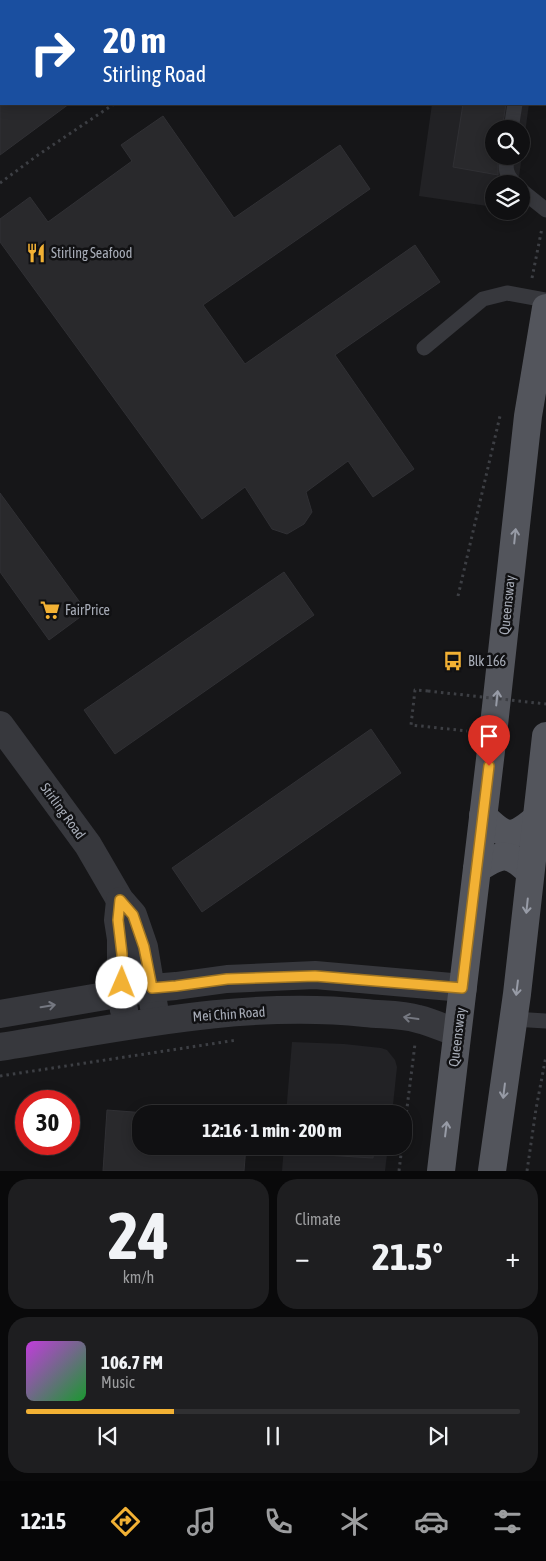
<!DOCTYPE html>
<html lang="en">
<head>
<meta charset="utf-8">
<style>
	:root { --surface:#101012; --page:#1e1e20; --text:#f1f3f6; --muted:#9c9d9f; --line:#303032; --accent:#f2b134 }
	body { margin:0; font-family:"Asap Condensed",sans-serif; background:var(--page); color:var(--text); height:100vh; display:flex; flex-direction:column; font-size:19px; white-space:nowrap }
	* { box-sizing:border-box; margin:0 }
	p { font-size:16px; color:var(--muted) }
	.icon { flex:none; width:28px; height:28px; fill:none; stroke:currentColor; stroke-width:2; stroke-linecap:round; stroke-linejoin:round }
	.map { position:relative; height:1171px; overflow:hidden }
	.sheet { display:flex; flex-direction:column; gap:8px; padding:8px; background:#09090a; flex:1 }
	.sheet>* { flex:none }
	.banner { position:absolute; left:0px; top:0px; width:546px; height:105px; box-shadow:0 2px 12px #0003,0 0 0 1px var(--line); background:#1a4fa0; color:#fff; overflow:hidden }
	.tools { position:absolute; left:485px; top:120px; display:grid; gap:10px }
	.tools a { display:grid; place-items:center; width:45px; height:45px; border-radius:50%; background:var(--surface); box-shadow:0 2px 12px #0003,0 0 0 1px var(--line); font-size:25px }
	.speed { position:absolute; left:15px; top:1090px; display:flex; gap:10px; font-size:25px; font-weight:700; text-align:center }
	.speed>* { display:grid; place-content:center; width:65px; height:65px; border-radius:50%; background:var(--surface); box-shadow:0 2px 12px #0003,0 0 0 1px var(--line); line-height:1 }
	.speed .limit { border:8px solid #d22; background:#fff; color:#111 }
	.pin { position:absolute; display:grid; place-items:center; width:42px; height:42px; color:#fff; margin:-51px -21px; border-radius:50% 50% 50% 0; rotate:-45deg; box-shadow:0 0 5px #0007 }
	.pin .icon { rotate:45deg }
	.me { position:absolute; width:55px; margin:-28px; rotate:1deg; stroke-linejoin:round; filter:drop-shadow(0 0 4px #0008) }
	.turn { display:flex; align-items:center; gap:18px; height:105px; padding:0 20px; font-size:22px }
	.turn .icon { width:65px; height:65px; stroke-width:2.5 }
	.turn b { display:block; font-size:35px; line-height:42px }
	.big { font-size:38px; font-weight:700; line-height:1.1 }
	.sheet .tile { flex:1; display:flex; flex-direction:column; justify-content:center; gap:8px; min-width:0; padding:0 18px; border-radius:20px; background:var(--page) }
	.sheet .dial { align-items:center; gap:0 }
	.dial b { font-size:65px; line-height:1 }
	.song { display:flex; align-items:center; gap:15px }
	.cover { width:60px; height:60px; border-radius:8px; background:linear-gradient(135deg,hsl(290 70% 55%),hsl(130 70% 35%)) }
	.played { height:5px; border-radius:2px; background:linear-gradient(90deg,var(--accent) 30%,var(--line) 30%) }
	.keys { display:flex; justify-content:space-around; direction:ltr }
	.heat { display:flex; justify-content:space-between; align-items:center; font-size:28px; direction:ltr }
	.sheet .tiles { flex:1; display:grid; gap:8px; grid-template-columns:1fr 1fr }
	.tile:last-child { grid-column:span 2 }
	.trip { position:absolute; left:132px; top:1105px; width:280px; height:50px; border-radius:20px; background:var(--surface); box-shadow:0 2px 12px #0003,0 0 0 1px var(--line); font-weight:700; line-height:50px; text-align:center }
	.tabs { display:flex; height:80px; justify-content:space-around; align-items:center; background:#060607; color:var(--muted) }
	.tabs .icon { width:35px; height:35px }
	.tabs .on { color:var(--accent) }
	.tabs b { font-size:22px; color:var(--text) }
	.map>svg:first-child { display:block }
</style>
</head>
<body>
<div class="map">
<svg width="546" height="1171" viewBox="0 0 546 1171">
	<rect width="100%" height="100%" fill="#161618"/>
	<g fill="#222225" fill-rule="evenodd">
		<path d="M432 104H529L518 184H494V207L419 196ZM494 129H521V156H494Z"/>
		<polygon points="292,1042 344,1044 381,1048 387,1050 395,1060 397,1067 392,1114 286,1114"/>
		<polygon points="284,1146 388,1146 385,1171 282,1171"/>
	</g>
	<g fill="#29292c" stroke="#303034">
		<polygon points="0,104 69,104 0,155"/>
		<polygon points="463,104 506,104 502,129 494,129 494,156 498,156 498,175 453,167"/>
		<polygon points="163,116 234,218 340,145 370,189 203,305 245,364 415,245 440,282 335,355 414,469 373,497 348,461 306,492 312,512 304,524 287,534 272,529 245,487 202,519 0,242 0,219 30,197 48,222 132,161 121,145"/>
		<polygon points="0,493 87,612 49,640 0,572"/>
		<polygon points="284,572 314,615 115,754 84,710"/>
		<polygon points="371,729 401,773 202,912 172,868"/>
		<polygon points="107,1110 159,1114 141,1114 141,1146 246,1146 244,1171 103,1171"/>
		<polygon points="309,1146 374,1146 373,1158 308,1154"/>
	</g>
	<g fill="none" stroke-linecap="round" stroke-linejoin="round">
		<g stroke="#3d3f44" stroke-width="3" stroke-dasharray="2.5 4" stroke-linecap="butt">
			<polyline points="355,1 355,0"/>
			<polyline points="0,183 38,155 114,104"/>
			<polyline points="532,278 542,228"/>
			<polyline points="458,596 500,416"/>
			<polyline points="428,691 415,690 411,725 467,731"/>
			<polyline points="0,1076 237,1040"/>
			<polyline points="404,1132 415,1044"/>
			<polyline points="399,1171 402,1146"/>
			<polyline points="527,1171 536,1109 546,1056"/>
		</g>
		<g stroke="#37383d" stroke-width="15">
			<polyline points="545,68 546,68"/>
			<polyline points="511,129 515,104"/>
			<path d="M507 156C505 169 506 175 515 184"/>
			<polyline points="521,190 546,210"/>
			<polyline points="424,348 483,299 507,293 546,300"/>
			<polyline points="513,1019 546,1021"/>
		</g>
		<g stroke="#37383d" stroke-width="28">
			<polyline points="0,725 88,845 120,900 133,915 144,947 154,1007"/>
			<polyline points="120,901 118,920 121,939 121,994 124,1010"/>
			<polyline points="0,1014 152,988 176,986 227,979 315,975 463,988"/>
			<path d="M0 1047C121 1028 242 1000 365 1013 382 1015 401 1014 418 1019 431 1022 444 1028 457 1033"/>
		</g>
		<g stroke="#53555c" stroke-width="28">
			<path d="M483 816C506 838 511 840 536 819"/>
			<path d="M477 869C502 853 508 851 530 872"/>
			<polyline points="441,1171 493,734 528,416 546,308"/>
			<polyline points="492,1171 517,994 546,736"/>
		</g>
		<polyline stroke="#3d3f44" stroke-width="3" stroke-dasharray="2.5 4" stroke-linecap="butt" points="428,691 546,704"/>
	</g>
	<defs><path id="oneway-shaft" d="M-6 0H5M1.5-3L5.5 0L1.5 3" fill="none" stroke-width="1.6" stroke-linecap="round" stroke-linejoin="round" transform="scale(1.25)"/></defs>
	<g stroke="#979ba6">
		<use href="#oneway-shaft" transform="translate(515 536) rotate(-84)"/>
		<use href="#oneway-shaft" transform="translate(497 698) rotate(-84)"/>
		<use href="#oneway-shaft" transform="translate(527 906) rotate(96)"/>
		<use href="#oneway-shaft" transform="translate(517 988) rotate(97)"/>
		<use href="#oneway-shaft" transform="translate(504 1091) rotate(97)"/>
		<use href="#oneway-shaft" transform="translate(446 1129) rotate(-83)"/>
	</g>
	<g stroke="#757881">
		<use href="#oneway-shaft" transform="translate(48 1006) rotate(-9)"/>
		<use href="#oneway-shaft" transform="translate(411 1018) rotate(-172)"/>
	</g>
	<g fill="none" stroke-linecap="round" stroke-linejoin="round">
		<defs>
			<polyline id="route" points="122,983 122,954 118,920 120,900 133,915 144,947 152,988 176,986 227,979 315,976 462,988 489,766"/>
		</defs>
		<use href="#route" stroke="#9d7322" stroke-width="12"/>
		<use href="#route" stroke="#f2b134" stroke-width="9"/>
	</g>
	<defs>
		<symbol id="restaurant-bare" viewBox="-9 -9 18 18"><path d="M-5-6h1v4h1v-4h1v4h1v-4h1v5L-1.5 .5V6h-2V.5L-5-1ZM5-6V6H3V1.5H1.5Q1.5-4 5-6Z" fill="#f2b134" stroke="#111113" stroke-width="2.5" paint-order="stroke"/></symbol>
		<symbol id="supermarket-bare" viewBox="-9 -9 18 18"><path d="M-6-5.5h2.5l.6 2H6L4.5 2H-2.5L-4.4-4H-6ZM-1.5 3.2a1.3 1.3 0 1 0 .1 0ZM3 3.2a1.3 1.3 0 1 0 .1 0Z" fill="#f2b134" stroke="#111113" stroke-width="2.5" paint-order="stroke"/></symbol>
		<symbol id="bus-bare" viewBox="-9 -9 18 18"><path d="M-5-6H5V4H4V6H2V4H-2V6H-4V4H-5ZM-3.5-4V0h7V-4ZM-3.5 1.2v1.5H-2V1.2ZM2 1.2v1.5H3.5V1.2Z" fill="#f2b134" stroke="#111113" stroke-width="2.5" paint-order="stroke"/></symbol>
	</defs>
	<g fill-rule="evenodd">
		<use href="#restaurant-bare" x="22" y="239" width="28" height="28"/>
		<use href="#supermarket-bare" x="36" y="596" width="28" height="28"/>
		<use href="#bus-bare" x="439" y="647" width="28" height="28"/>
	</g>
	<g text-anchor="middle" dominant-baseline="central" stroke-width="5" stroke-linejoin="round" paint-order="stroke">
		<g font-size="14" fill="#a8adb8" stroke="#111113" text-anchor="start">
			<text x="51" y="253">Stirling Seafood</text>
			<text x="65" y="610">FairPrice</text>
			<text x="468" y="661">Blk 166</text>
		</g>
		<g font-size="14" fill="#a8adb8" stroke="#111113">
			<text transform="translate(507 605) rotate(-84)">Queensway</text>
			<text transform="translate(63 811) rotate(54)">Stirling Road</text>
			<text transform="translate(229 1014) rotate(-4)">Mei Chin Road</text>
			<text transform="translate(457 1037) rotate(-83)">Queensway</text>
		</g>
	</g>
</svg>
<div class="tools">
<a><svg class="icon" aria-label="search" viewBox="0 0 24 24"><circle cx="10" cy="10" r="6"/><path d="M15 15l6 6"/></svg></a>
<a><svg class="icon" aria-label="layers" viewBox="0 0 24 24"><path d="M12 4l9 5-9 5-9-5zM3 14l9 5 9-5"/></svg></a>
</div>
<div class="speed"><div class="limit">30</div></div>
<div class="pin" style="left:489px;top:766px;background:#d93025"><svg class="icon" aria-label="arrive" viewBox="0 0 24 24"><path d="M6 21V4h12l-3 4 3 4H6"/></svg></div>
<svg class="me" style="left:122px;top:983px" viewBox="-20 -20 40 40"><circle r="19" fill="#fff"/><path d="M0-13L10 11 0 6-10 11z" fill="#f2b134"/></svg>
<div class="trip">12:16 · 1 min · 200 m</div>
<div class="banner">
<div class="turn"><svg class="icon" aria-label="right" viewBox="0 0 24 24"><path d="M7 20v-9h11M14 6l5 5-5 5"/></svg><div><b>20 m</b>Stirling Road</div></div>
</div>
</div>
<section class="sheet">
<div class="tiles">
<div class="tile dial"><b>24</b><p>km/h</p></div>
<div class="tile"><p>Climate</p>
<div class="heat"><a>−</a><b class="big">21.5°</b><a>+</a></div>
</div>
<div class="tile">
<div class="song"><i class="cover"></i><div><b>106.7 FM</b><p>Music</p></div></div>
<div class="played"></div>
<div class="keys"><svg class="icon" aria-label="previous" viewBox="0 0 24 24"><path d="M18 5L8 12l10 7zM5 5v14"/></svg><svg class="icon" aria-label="pause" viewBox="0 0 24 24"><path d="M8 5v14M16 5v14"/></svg><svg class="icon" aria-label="next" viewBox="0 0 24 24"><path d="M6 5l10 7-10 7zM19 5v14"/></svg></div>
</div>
</div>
</section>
<nav class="tabs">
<b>12:15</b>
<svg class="icon on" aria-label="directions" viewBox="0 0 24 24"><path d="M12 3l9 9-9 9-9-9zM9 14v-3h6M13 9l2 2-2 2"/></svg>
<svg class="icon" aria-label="music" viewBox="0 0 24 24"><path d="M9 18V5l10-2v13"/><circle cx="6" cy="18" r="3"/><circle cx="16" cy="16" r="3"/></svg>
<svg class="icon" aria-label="phone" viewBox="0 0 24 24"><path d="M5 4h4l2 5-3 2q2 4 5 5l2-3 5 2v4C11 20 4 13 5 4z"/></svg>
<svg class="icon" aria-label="climate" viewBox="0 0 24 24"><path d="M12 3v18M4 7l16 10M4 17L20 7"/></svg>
<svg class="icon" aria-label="car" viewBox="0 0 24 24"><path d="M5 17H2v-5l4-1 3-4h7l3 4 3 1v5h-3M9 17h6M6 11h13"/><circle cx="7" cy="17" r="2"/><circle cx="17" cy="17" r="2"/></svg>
<svg class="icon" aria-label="filters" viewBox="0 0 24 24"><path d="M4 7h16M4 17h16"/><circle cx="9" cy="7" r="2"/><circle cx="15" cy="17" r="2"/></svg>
</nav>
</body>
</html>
